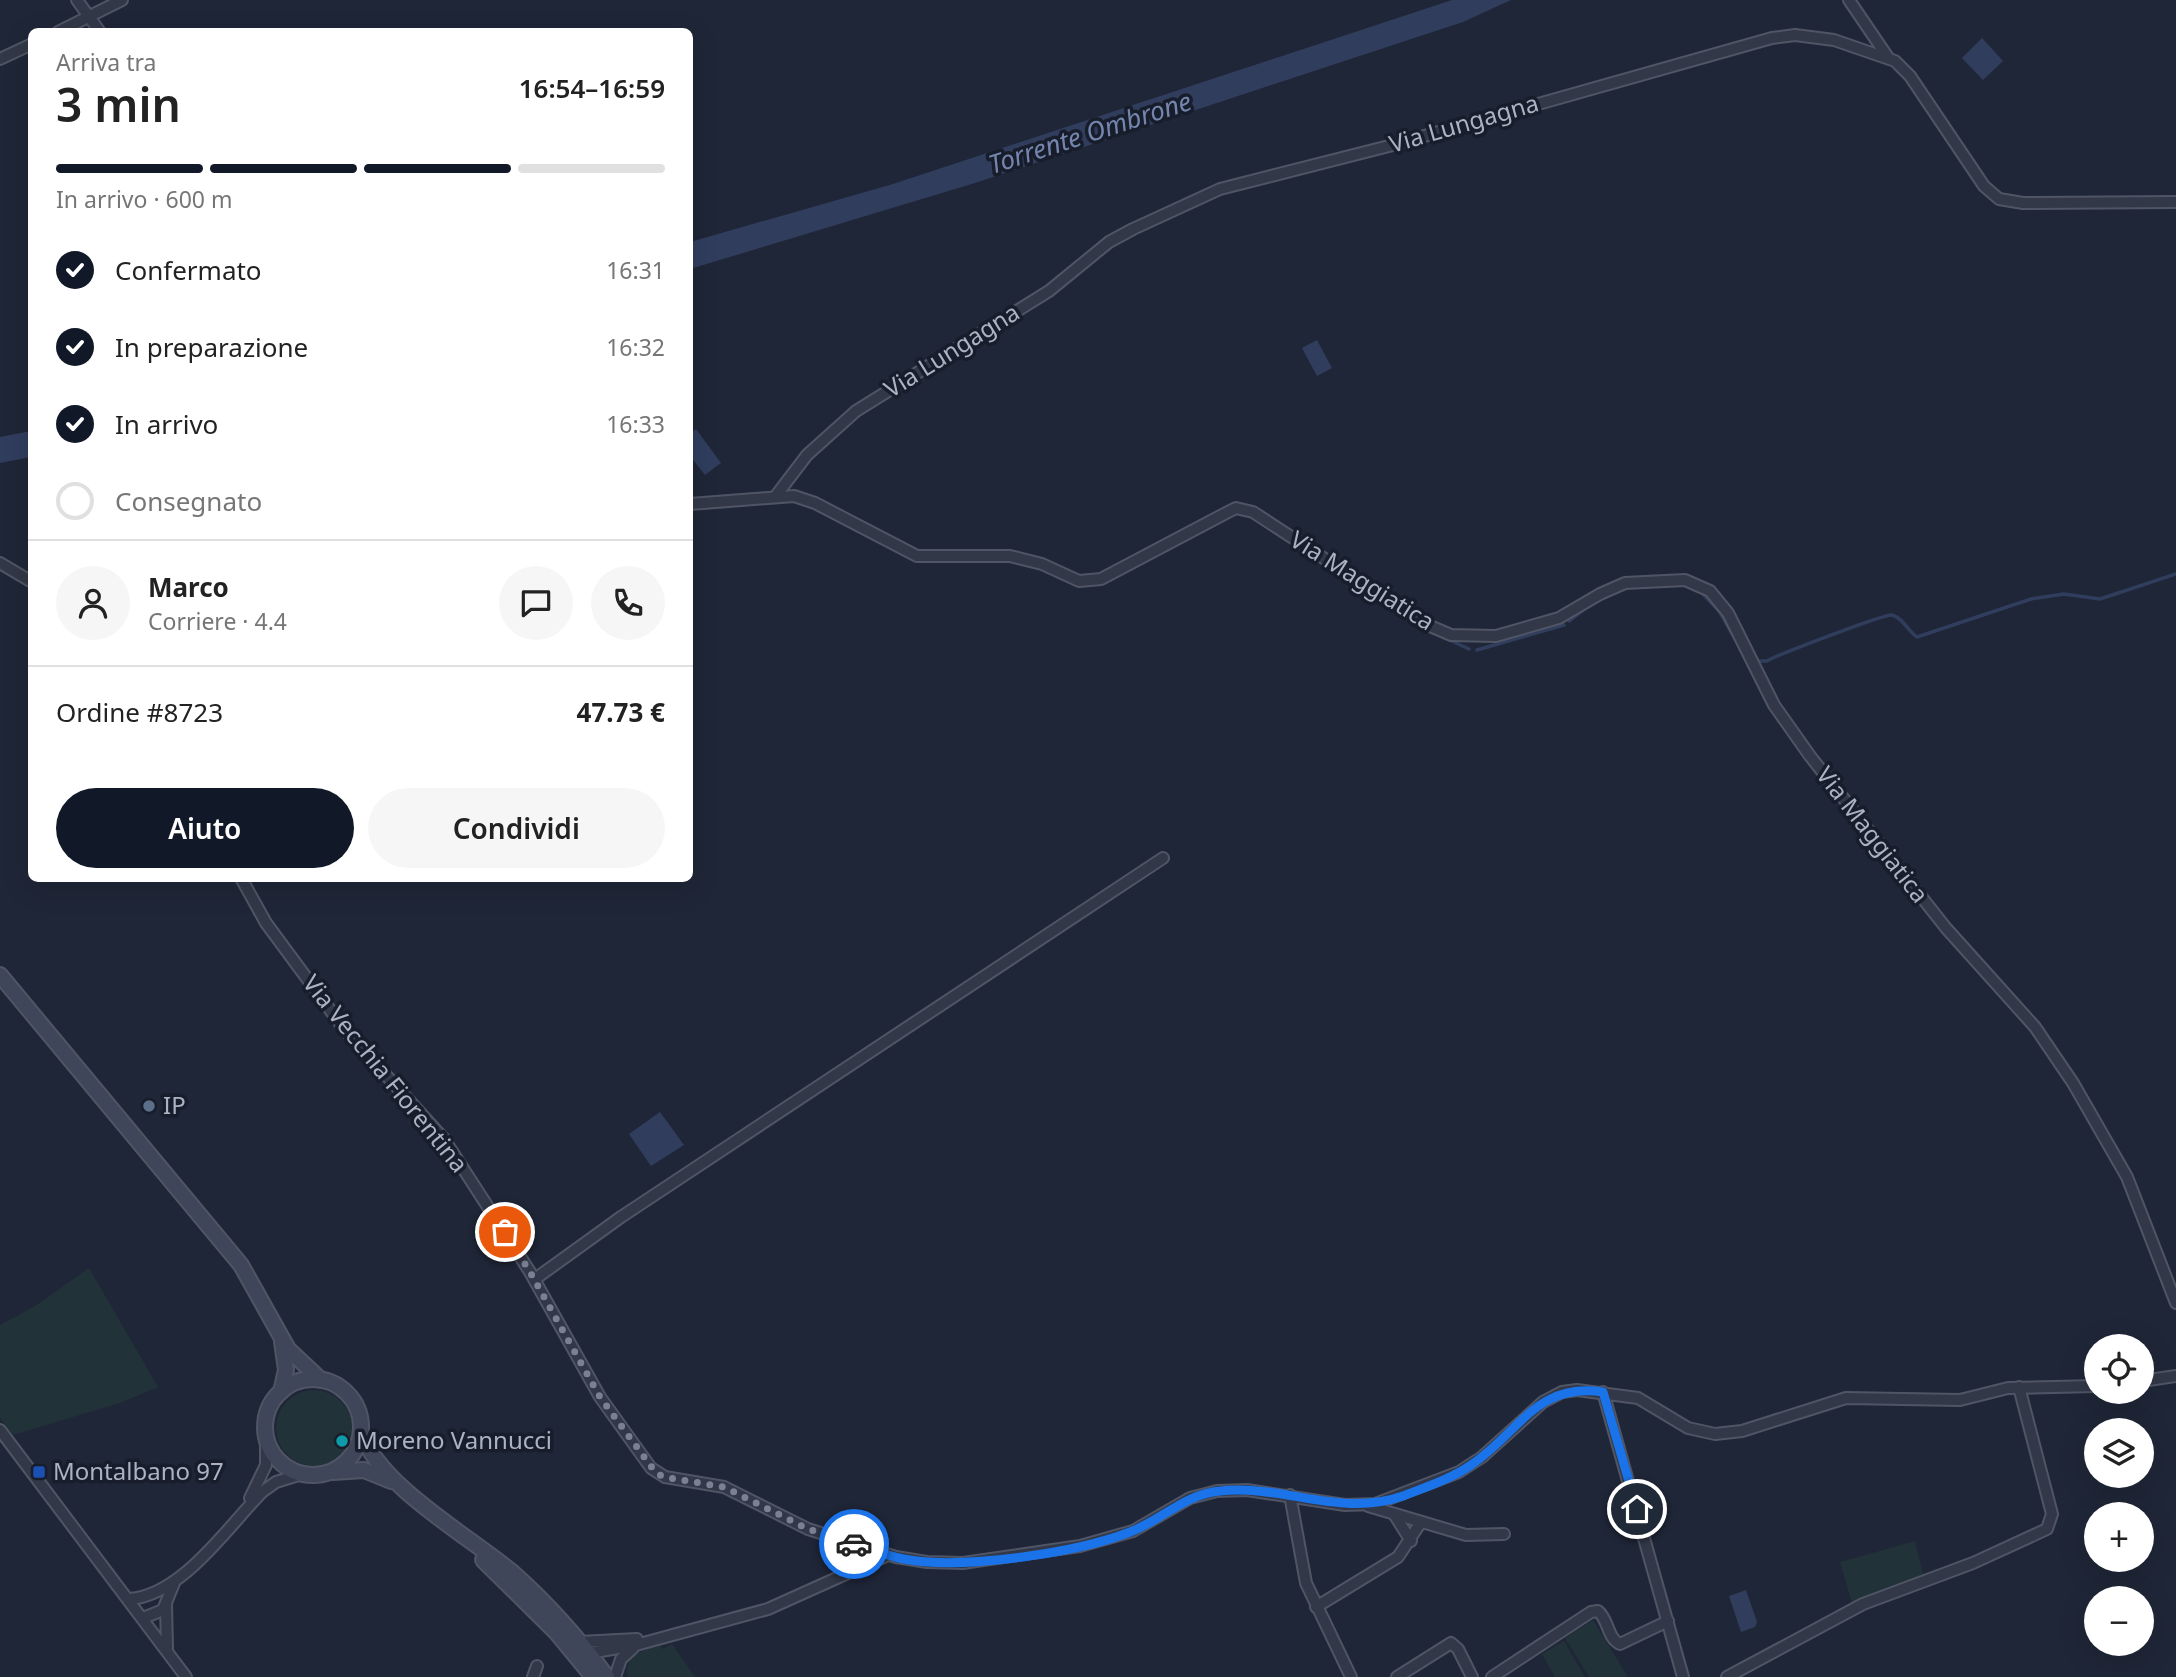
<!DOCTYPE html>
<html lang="it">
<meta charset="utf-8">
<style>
:root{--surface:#fff;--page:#f6f6f6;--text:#222;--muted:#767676;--line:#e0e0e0;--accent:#111827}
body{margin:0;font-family:"Noto Sans",sans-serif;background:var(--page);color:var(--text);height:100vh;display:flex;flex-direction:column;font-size:26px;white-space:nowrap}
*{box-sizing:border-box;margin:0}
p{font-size:23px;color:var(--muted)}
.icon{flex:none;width:38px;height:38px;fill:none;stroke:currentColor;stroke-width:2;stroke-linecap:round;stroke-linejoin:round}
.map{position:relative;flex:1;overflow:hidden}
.side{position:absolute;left:28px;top:28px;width:665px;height:854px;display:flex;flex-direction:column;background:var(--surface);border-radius:10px;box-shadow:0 7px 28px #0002}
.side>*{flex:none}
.fabs{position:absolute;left:2084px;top:1334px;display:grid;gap:14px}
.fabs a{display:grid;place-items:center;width:70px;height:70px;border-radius:50%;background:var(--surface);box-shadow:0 7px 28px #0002;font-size:35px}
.pin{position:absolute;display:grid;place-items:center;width:60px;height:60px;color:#fff;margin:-30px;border:4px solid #fff;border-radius:50%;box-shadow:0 2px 7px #0007}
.courier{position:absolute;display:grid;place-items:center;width:70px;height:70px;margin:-35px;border:5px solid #1a73e8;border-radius:50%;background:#fff;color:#222;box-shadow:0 2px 9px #0007}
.summary em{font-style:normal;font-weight:600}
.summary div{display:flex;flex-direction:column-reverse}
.summary{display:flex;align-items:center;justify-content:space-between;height:119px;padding:0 28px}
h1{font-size:46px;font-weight:600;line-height:52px}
.bar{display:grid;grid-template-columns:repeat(4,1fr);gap:10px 7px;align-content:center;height:84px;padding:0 28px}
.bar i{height:9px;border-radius:5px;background:var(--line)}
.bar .selected{background:var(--accent)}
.bar p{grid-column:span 4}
.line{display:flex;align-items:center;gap:18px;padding:0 28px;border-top:2px solid var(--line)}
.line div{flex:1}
.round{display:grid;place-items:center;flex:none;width:74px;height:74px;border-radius:37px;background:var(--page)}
ol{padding:0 28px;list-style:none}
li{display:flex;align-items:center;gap:21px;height:77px}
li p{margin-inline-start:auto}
li .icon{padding:7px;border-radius:50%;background:var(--accent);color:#fff;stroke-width:4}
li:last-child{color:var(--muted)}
li i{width:38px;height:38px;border:4px solid var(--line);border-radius:50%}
.action{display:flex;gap:14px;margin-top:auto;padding:14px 28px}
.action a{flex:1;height:80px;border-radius:42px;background:var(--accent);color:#fff;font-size:28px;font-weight:600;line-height:80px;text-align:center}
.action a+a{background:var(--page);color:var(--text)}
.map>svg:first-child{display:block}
.green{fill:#213238}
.water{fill:#303d5d}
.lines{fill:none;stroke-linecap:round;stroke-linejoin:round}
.stream{stroke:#303d5d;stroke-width:3.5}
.minor-casing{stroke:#505565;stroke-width:14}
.secondary-casing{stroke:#505565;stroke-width:18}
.minor{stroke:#323847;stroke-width:10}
.secondary{stroke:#40465a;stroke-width:14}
.done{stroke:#7b8193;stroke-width:7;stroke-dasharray:0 12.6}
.route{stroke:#1a73e8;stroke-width:9}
.service-dot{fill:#5c6f8a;stroke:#181d2b;stroke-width:2.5}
.culture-dot{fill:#0f9aa8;stroke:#181d2b;stroke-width:2.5}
.transit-dot{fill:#1a4fb4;stroke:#181d2b;stroke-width:2.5}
.labels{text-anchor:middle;stroke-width:7;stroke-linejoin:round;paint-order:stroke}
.street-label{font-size:24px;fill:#acb2c4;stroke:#181d2b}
.poi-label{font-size:24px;fill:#acb2c4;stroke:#181d2b;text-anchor:start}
.water-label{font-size:26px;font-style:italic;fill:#7485ae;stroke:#181d2b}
</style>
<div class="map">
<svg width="2176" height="1677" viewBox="0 0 2176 1677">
<rect width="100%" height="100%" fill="#1f2637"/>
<g class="green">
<polygon points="89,1268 158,1387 120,1403 13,1435 0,1418 0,1325 35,1306"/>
<circle cx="314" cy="1428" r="38"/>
<polygon points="1915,1541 1924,1578 1852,1603 1840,1562"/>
<polygon points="1593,1620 1628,1677 1589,1677 1565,1638"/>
<polygon points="1564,1641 1585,1677 1555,1677 1542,1654"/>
<path d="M672,1644L695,1677H628C623,1656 643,1650 660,1645L663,1649Z"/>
</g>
<g class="water">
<polygon points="1452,0 1511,0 1463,22 1235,97 975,183 690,269 690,242 893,184"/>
<polygon points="1982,38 2003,61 1983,80 1962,58"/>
<polygon points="1317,340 1332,368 1317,376 1302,348"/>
<polygon points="696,429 721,463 705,475 690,456 690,434"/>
<polygon points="31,431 31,457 0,463 0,437"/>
<polygon points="660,1112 684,1145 651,1166 629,1134"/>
<polygon points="1746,1590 1757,1622 1755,1627 1741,1632 1729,1596"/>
</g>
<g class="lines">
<g class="stream">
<polyline points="1701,592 1719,611 1735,639"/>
<polyline points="1569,621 1587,607"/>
<polyline points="1437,634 1469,649"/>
<polyline points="1477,650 1564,625"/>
<path d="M1759,661H1767C1777,655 1884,614 1892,615C1903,618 1908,631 1917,637L2031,599L2064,594L2100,599L2176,574"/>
</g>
<g class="minor-casing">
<g id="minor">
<polyline points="77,0 100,32"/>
<polyline points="1849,0 1887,56"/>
<polyline points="58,32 122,0"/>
<polyline points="0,59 32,44"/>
<polyline points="775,497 807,455 856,411 1049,291 1109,242 1133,229 1220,189 1389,146 1772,38 1795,35 1834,40 1895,61 1910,76 1984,186 1999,199 2023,203 2176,202"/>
<polyline points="690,504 794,496 815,503 917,556 1010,556 1042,564 1079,581 1101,579 1226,513 1236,508 1253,512 1423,623 1451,635 1496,636 1559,618 1600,594 1625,583 1685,580 1710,591 1728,613 1774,705 1810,756 1946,928 2035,1027 2073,1083 2127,1177 2176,1303"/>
<polyline points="0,563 32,582"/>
<polyline points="241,878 266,923 345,1030 444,1139 530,1272 600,1397 651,1468 665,1477 724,1487 808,1529 896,1557 927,1562 963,1563 1080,1546 1133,1531 1190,1498 1217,1491 1247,1490 1345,1505 1375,1504 1459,1472 1482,1457 1543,1402 1562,1392 1577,1390 1638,1398 1688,1428 1715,1434 1742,1431 1846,1398 1960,1400 2008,1388 2096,1386"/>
<polyline points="535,1279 621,1217 1163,858"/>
<polyline points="2142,1381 2176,1376"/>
<polyline points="1603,1392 1683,1677"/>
<polyline points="0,1430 186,1677"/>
<polyline points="1290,1495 1306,1583 1351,1677"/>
<polyline points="250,1498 266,1465 266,1434"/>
<polyline points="1368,1506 1466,1535 1504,1534"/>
<polyline points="1394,1514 1411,1541"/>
<path d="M129,1599C181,1596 227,1528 262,1492L276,1482L302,1474"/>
<polyline points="166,1605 167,1648"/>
<polyline points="1316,1607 1398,1557 1421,1522"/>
<polyline points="143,1618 163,1610 174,1583"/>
<polyline points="580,1642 637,1639"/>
<polyline points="583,1654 636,1645 768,1609 888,1555"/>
<polyline points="533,1677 537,1666"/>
<polyline points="615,1677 621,1659 633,1648"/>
<polyline points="1397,1677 1451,1643 1458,1649 1472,1677"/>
<path d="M1492,1677L1591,1612L1598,1611C1609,1620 1607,1638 1620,1644L1668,1621"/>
<polyline points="1727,1677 1863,1604 1973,1563 2047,1529 2052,1514 2019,1387"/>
</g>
</g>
<g class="secondary-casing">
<g id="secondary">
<polyline points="0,975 241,1265 288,1349 321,1380"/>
<circle cx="313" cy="1427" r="48"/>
<polyline points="281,1392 286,1370 282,1342"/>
<path d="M361,1432C379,1486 469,1536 513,1573C548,1604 579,1639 607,1677"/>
<polyline points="333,1472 364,1470 391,1481"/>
<polyline points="483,1560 556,1632 593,1677"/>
</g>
</g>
<use href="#minor" class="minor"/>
<use href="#secondary" class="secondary"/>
</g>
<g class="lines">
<polyline class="done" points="505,1232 530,1272 600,1397 656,1473 664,1477 724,1487 808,1529 854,1544"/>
<path class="route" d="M854,1544C873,1549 891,1558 910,1560C966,1569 1076,1553 1130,1532C1162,1520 1185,1494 1220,1491C1284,1484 1340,1518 1403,1496C1426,1487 1451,1479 1471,1465C1519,1433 1536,1382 1603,1392L1637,1509"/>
</g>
<circle class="service-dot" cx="149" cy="1106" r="7"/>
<circle class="culture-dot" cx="342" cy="1441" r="7"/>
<rect class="transit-dot" x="32" y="1465" width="14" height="14" rx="3.5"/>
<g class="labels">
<g class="street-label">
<text transform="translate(1464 124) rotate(-16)" y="8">Via Lungagna</text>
<text transform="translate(952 351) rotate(-32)" y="8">Via Lungagna</text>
<text transform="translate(1362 581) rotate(32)" y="8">Via Maggiatica</text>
<text transform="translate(1872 835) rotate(52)" y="8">Via Maggiatica</text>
<text transform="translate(385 1074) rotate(51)" y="8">Via Vecchia Fiorentina</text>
</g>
<g class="poi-label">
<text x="163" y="1114">IP</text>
<text x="356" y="1449">Moreno Vannucci</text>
<text x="53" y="1480">Montalbano 97</text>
</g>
<g class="water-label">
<text transform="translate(1090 133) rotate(-18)" y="9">Torrente Ombrone</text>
</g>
</g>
</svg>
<div class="fabs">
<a><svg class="icon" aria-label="locate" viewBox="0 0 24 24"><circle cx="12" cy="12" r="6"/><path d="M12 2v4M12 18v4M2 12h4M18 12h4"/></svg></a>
<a><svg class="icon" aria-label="layers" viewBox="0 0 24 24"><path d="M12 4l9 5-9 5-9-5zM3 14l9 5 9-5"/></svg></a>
<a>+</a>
<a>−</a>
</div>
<div class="pin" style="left:505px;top:1232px;background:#ea580c"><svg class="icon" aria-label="bag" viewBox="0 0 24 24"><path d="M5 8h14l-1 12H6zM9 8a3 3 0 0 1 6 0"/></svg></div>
<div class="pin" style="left:1637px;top:1509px;background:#1f2937"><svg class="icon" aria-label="home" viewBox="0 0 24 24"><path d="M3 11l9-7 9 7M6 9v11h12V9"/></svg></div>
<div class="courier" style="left:854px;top:1544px"><svg class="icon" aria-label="car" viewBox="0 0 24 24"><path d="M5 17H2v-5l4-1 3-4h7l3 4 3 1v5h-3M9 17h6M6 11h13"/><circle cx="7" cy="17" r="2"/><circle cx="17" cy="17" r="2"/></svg></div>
<section class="side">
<div class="summary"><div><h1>3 min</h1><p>Arriva tra</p></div><em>16:54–16:59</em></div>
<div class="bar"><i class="selected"></i><i class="selected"></i><i class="selected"></i><i></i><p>In arrivo · 600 m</p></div>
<ol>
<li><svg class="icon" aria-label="check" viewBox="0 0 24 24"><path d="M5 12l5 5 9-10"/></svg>Confermato<p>16:31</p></li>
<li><svg class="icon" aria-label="check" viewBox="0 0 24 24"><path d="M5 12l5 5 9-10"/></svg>In preparazione<p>16:32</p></li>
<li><svg class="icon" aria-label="check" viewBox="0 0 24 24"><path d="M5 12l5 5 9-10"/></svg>In arrivo<p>16:33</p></li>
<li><i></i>Consegnato</li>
</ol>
<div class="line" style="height:126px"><a class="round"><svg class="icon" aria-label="person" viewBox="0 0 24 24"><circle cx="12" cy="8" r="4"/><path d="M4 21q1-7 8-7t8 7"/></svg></a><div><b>Marco</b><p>Corriere · 4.4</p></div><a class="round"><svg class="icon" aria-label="chat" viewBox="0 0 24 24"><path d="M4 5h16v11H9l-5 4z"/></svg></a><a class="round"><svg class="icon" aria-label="phone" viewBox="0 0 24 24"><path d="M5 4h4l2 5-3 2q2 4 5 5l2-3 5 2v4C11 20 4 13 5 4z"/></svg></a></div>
<div class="line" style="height:91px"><div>Ordine #8723</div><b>47.73 €</b></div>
<div class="action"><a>Aiuto</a><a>Condividi</a></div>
</section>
</div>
